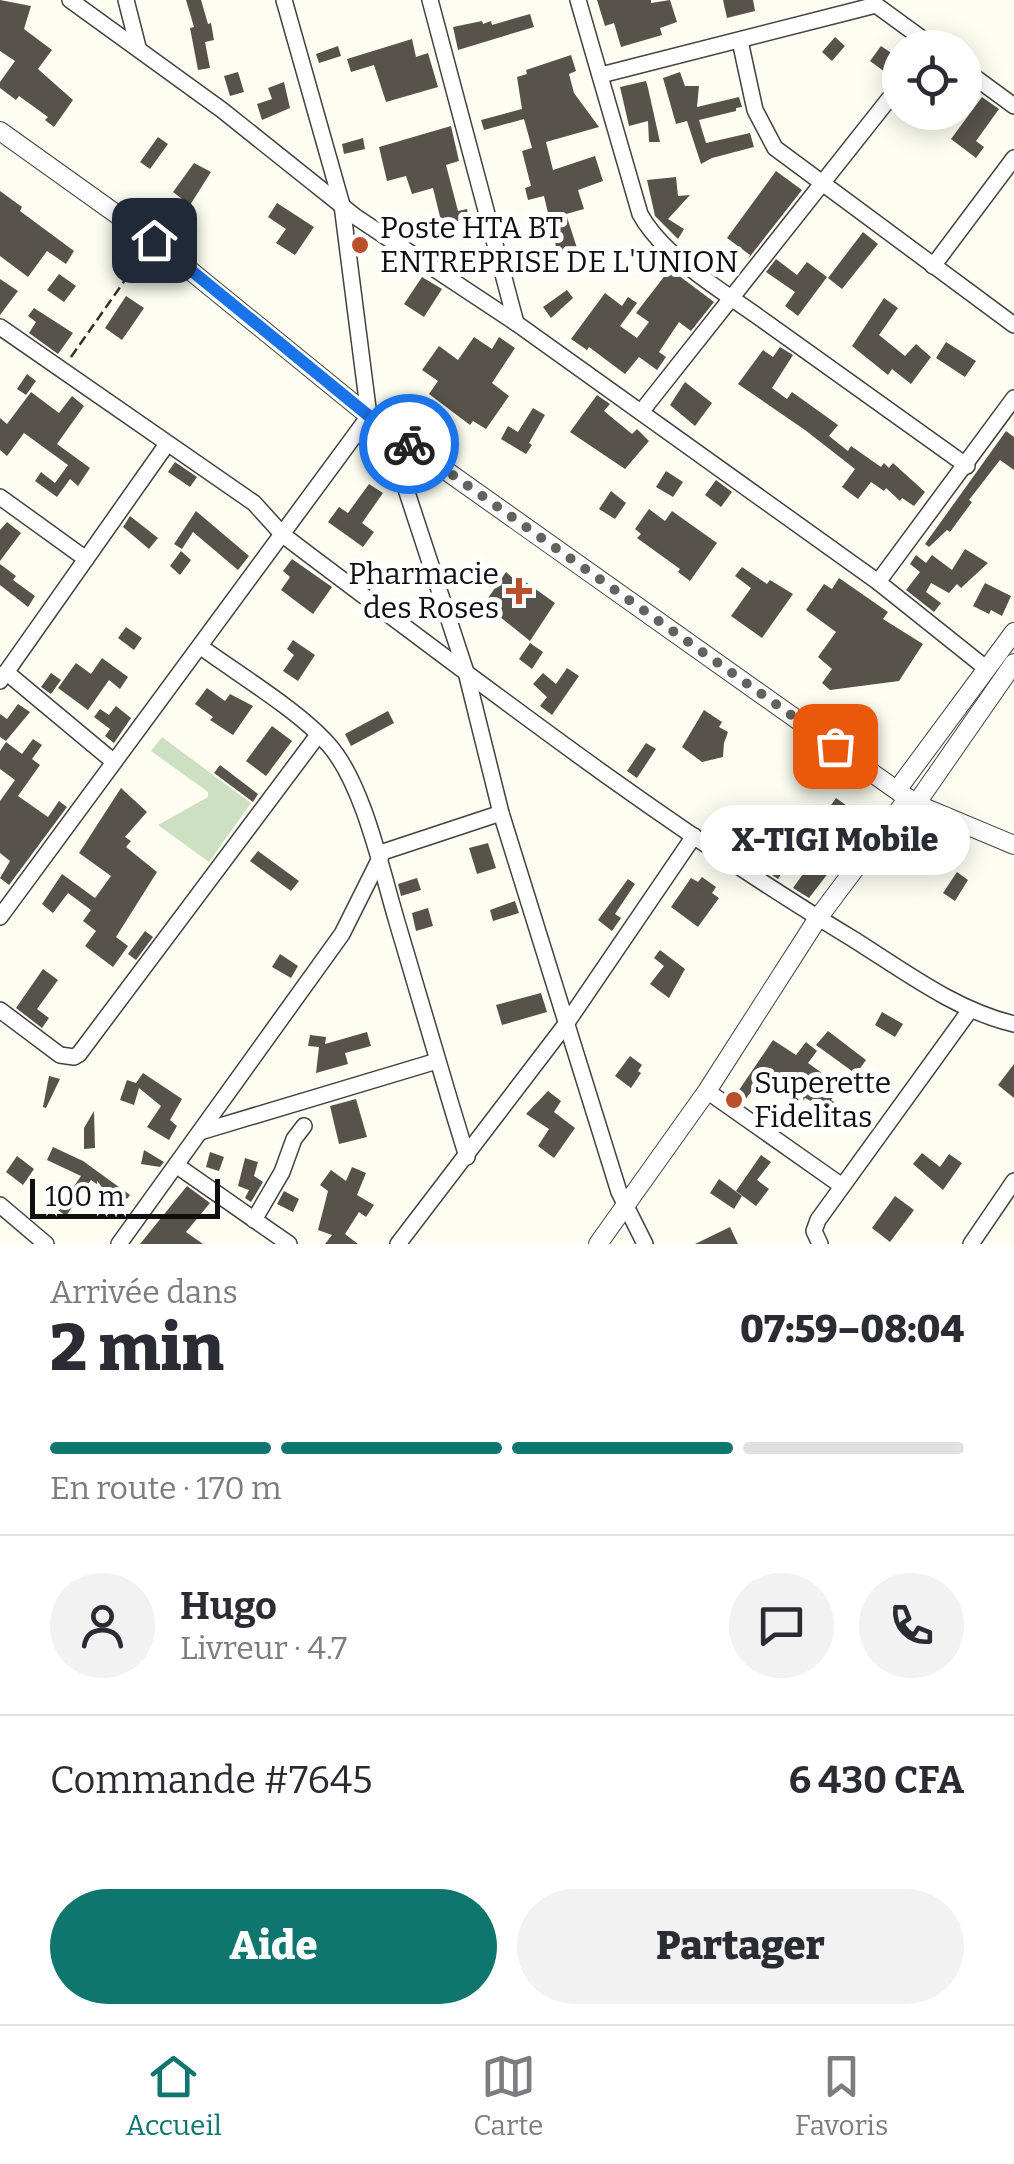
<!DOCTYPE html>
<html lang="fr">
<meta charset="utf-8">
<style>
:root{--surface:#fff;--page:#f2f2f3;--text:#2b2b33;--muted:#7c7c81;--line:#e1e1e2;--accent:#0f766e}
body{margin:0;font-family:Bitter,serif;background:var(--page);color:var(--text);height:100vh;display:flex;flex-direction:column;font-size:38px;white-space:nowrap}
*{box-sizing:border-box;margin:0}
p{font-size:32px;color:var(--muted)}
.icon{flex:none;width:55px;height:55px;fill:none;stroke:currentColor;stroke-width:2;stroke-linecap:round;stroke-linejoin:round}
.map{position:relative;height:1244px;overflow:hidden}
.panel{display:flex;flex-direction:column;background:var(--surface);flex:1}
.panel>*{flex:none}
.controls{position:absolute;left:882px;top:30px;display:grid;gap:20px}
.controls a{display:grid;place-items:center;width:100px;height:100px;border-radius:50%;background:var(--surface);box-shadow:0 5px 25px #0003;font-size:50px}
.scale{position:absolute;left:30px;bottom:25px;width:190px;box-sizing:border-box;padding-left:10px;border:5px solid #0f0f0f;border-top:0;font-size:28px;line-height:35px;white-space:nowrap;color:#0f0f0f;-webkit-text-stroke:8px #fff;paint-order:stroke}
.pin{position:absolute;display:grid;place-items:center;width:85px;height:85px;color:#fff;margin:-42px;border-radius:20px;box-shadow:0 5px 15px #0006}
.courier{position:absolute;display:grid;place-items:center;width:100px;height:100px;margin:-50px;border:8px solid #1a73e8;border-radius:50%;background:#fff;color:#222;box-shadow:0 2px 12px #0007}
.bubble{position:absolute;height:70px;border-radius:35px;background:var(--surface);box-shadow:0 5px 25px #0003;font-size:32px;font-weight:800;line-height:70px;text-align:center}
.overview em{font-style:normal;font-weight:800}
.overview div{display:flex;flex-direction:column-reverse}
.overview{display:flex;align-items:center;justify-content:space-between;height:170px;padding:0 50px}
h1{font-size:65px;font-weight:800;line-height:75px}
.bar{display:grid;grid-template-columns:repeat(4,1fr);gap:15px 10px;align-content:center;height:120px;padding:0 50px}
.bar i{height:12px;border-radius:8px;background:var(--line)}
.bar .active{background:var(--accent)}
.bar p{grid-column:span 4}
.line{display:flex;align-items:center;gap:25px;padding:0 50px;border-top:2px solid var(--line)}
.line div{flex:1}
.round{display:grid;place-items:center;flex:none;width:105px;height:105px;border-radius:52px;background:var(--page)}
.cta{display:flex;gap:20px;margin-top:auto;padding:20px 50px}
.cta a{flex:1;height:115px;border-radius:60px;background:var(--accent);color:#fff;font-size:40px;font-weight:800;line-height:115px;text-align:center}
.cta a+a{background:var(--page);color:var(--text)}
.tab-bar{display:flex;justify-content:space-around;align-items:center;height:140px;border-top:2px solid var(--line);background:var(--surface);font-size:28px;color:var(--muted)}
.tab-bar a{display:grid;justify-items:center;gap:5px}
.tab-bar .active{color:var(--accent)}
.map>svg:first-child{display:block}
.cemetery{fill:#cee0c2}
.building{fill:#57534b}
.lines{fill:none;stroke-linecap:round;stroke-linejoin:round}
.minor-casing{stroke:#424242;stroke-width:18}
.tertiary-casing{stroke:#424242;stroke-width:20}
.path{stroke:#313131;stroke-width:2.5;stroke-dasharray:10 5;stroke-linecap:butt}
.minor{stroke:#fff;stroke-width:15}
.tertiary{stroke:#fff;stroke-width:18}
.done{stroke:#62635e;stroke-width:10;stroke-dasharray:0 18}
.route{stroke:#1a73e8;stroke-width:12}
.poi-dot{fill:#ba4f2b;stroke:#fff;stroke-width:4}
.labels{text-anchor:middle;stroke-width:10;stroke-linejoin:round;paint-order:stroke}
.poi-label{font-size:30px;fill:#0f0f0f;stroke:#fff;text-anchor:start}
</style>
<div class="map">
<svg width="1014" height="1244" viewBox="0 0 1014 1244">
<rect width="100%" height="100%" fill="#fdfef1"/>
<polygon class="cemetery" points="162,737 251,803 209,862 158,825 208,797 208,792 151,751"/>
<g class="building">
<polygon points="0,0 31,6 24,29 52,50 38,69 73,100 54,127 45,120 48,117 19,96 16,100 0,88 0,82 15,61 0,51"/>
<polygon points="186,0 201,0 208,24 211,23 214,40 205,42 210,68 198,70 190,28 194,27"/>
<polygon points="597,0 651,0 651,3 670,0 677,22 660,28 662,35 621,47 614,23 605,26"/>
<polygon points="723,0 753,0 755,11 727,18"/>
<polygon points="530,14 534,27 458,50 453,27 482,21 483,24 491,21 492,25"/>
<polygon points="835,37 845,46 832,61 822,52"/>
<polygon points="412,39 416,57 428,53 438,87 386,102 374,65 351,72 347,59"/>
<polygon points="338,46 341,56 319,63 316,54"/>
<polygon points="881,46 900,59 889,75 870,61"/>
<polygon points="571,55 576,71 569,74 574,93 599,127 546,142 553,170 595,156 603,181 578,190 584,209 566,214 577,248 558,255 544,196 528,200 525,188 531,186 522,151 532,148 524,119 484,130 481,120 522,109 517,77 527,74 526,70"/>
<polygon points="238,72 244,92 230,96 224,76"/>
<polygon points="680,72 685,86 699,86 697,107 739,97 742,107 736,108 736,111 699,120 706,143 750,133 754,147 712,158 701,164 687,121 676,124 663,78"/>
<polygon points="646,81 648,88 660,142 649,142 648,121 629,126 620,87"/>
<polygon points="284,82 290,108 262,120 257,104 272,99 268,88"/>
<polygon points="982,97 999,109 976,141 984,147 976,158 951,139"/>
<polygon points="451,126 459,161 446,165 458,211 467,209 469,218 442,225 433,188 412,194 406,176 387,181 379,147"/>
<polygon points="158,137 168,144 150,169 140,162"/>
<polygon points="363,138 365,149 344,154 342,144"/>
<polygon points="194,163 211,172 190,205 173,192"/>
<polygon points="776,171 802,190 748,259 750,255 727,238"/>
<polygon points="676,177 678,196 690,195 668,219 684,229 678,239 655,216 647,180"/>
<polygon points="0,191 22,207 20,211 74,251 66,264 47,251 28,277 0,256"/>
<polygon points="277,203 314,227 295,255 276,243 286,229 268,217"/>
<polygon points="863,232 878,244 842,289 828,278"/>
<polygon points="776,259 797,275 807,262 827,277 798,316 785,306 795,292 766,272"/>
<polygon points="670,269 714,302 691,331 679,322 659,352 666,357 657,370 639,357 625,374 589,347 587,350 571,339 605,293 622,306 628,297 637,303 620,326 637,338 649,322 636,313"/>
<polygon points="59,274 76,286 64,302 47,290"/>
<polygon points="422,277 442,289 424,317 404,304"/>
<polygon points="0,279 18,291 0,315"/>
<polygon points="567,290 573,298 551,318 543,307"/>
<polygon points="126,296 144,308 122,340 105,328"/>
<polygon points="884,298 898,308 879,335 905,356 916,344 931,357 911,384 892,369 888,375 852,346"/>
<polygon points="34,308 73,333 58,354 29,333 36,322 28,316"/>
<polygon points="474,337 492,349 499,337 515,348 492,383 509,396 486,429 473,421 470,425 429,394 438,381 422,370 439,346 458,360"/>
<polygon points="946,342 976,361 965,377 936,358"/>
<polygon points="780,347 793,355 772,388 787,399 792,392 838,425 829,436 848,451 851,446 881,467 884,463 889,468 893,463 925,492 914,506 902,498 900,501 886,488 884,491 871,482 858,499 842,487 855,469 805,430 738,384 763,350 773,357"/>
<polygon points="27,374 36,381 26,395 17,389"/>
<polygon points="685,382 712,403 695,426 670,405"/>
<polygon points="31,392 59,413 72,396 84,406 57,444 90,468 78,486 70,479 57,497 35,481 41,472 55,483 68,465 24,433 7,456 0,450 0,418 7,424"/>
<polygon points="597,395 610,404 604,411 632,434 637,429 649,441 625,469 570,432"/>
<polygon points="533,408 545,415 529,443 532,445 526,454 501,439 508,426 518,432"/>
<polygon points="1006,431 1014,437 1014,470 1000,460 969,500 972,502 950,532 947,530 929,547 925,544"/>
<polygon points="175,462 197,477 190,487 168,472"/>
<polygon points="666,471 683,482 673,497 656,487"/>
<polygon points="716,480 732,492 721,507 705,495"/>
<polygon points="369,484 383,493 362,523 374,532 363,547 328,522 339,507 348,513"/>
<polygon points="611,491 626,503 615,519 599,509"/>
<polygon points="649,509 665,521 672,511 717,543 690,581 678,572 680,569 637,538 641,534 635,529"/>
<polygon points="196,511 249,556 238,570 193,532 182,549 174,544"/>
<polygon points="130,516 158,538 149,549 123,527"/>
<polygon points="7,522 21,533 0,561 0,530"/>
<polygon points="965,549 988,563 961,588 957,584 949,593 931,583 926,592 941,603 934,612 906,590 920,572 910,564 916,555 926,563 932,555 952,570"/>
<polygon points="181,551 191,560 180,575 170,566"/>
<polygon points="292,559 332,587 313,614 281,590 290,577 283,571"/>
<polygon points="0,564 16,576 13,580 35,596 28,607 0,585"/>
<polygon points="742,567 767,584 770,580 793,594 762,638 731,616 751,588 735,576"/>
<polygon points="506,572 517,582 520,578 555,603 530,641 484,604"/>
<polygon points="839,578 888,612 883,619 923,644 899,681 830,690 822,683 832,669 818,657 836,632 806,610 824,584 832,589"/>
<polygon points="985,583 1011,596 1002,616 991,610 989,614 973,606"/>
<polygon points="126,627 142,638 134,650 118,638"/>
<polygon points="293,640 315,655 298,681 283,671 294,655 287,649"/>
<polygon points="530,643 543,652 532,669 519,659"/>
<polygon points="102,658 128,677 120,689 109,680 88,710 58,688 76,663 91,674"/>
<polygon points="567,668 579,676 552,715 540,706 547,697 533,684 543,673 556,684"/>
<polygon points="51,673 61,680 51,694 41,687"/>
<polygon points="207,688 225,701 230,694 253,706 233,735 210,720 213,717 195,704"/>
<polygon points="18,704 30,712 6,741 0,737 0,714 7,719"/>
<polygon points="116,706 131,718 114,743 105,736 110,729 94,717 100,709 109,715"/>
<polygon points="704,710 722,722 719,727 728,732 724,743 723,757 702,762 682,747"/>
<polygon points="388,711 394,723 351,746 345,734"/>
<polygon points="272,726 292,741 266,776 246,761"/>
<polygon points="33,739 42,745 32,759 40,765 18,796 48,817 59,801 67,807 9,885 0,878 10,861 0,853 0,801 15,780 0,769 0,751 6,742 22,754"/>
<polygon points="646,743 656,749 637,778 627,771"/>
<polygon points="220,765 258,794 253,802 214,773"/>
<polygon points="121,788 147,812 125,837 131,841 126,847 157,872 116,937 128,946 113,967 85,946 96,931 83,921 91,910 68,893 53,913 42,904 62,874 95,898 111,876 79,853"/>
<polygon points="836,798 871,823 843,862 836,863 809,898 793,888 825,843 811,834"/>
<polygon points="758,808 772,817 763,829 796,851 778,879 744,856 751,846 738,837"/>
<polygon points="488,843 496,868 477,874 469,848"/>
<polygon points="258,851 299,881 291,891 250,861"/>
<polygon points="957,872 968,880 955,901 943,893"/>
<polygon points="702,877 716,887 712,893 719,898 698,927 671,907 691,878 698,882"/>
<polygon points="417,878 421,890 401,896 398,884"/>
<polygon points="628,879 635,884 615,914 621,918 612,931 598,920"/>
<polygon points="515,901 519,913 493,921 490,910"/>
<polygon points="428,908 433,926 416,931 412,913"/>
<polygon points="145,931 153,937 136,960 128,954"/>
<polygon points="660,950 685,969 669,998 650,984 664,966 654,958"/>
<polygon points="280,954 298,966 291,978 272,967"/>
<polygon points="43,969 58,980 37,1009 49,1018 42,1028 16,1008"/>
<polygon points="541,993 547,1012 502,1025 496,1005"/>
<polygon points="882,1012 903,1024 895,1037 875,1025"/>
<polygon points="828,1031 866,1060 856,1074 816,1045"/>
<polygon points="367,1032 371,1046 345,1053 348,1064 316,1073 319,1047 308,1046 310,1035 326,1037 325,1044"/>
<polygon points="773,1040 796,1055 806,1042 817,1051 808,1063 840,1086 831,1100 864,1120 860,1127 805,1098 801,1104 770,1080 760,1094 753,1089 743,1103 730,1094 733,1090 737,1093"/>
<polygon points="630,1056 642,1065 638,1071 641,1073 631,1088 615,1076"/>
<polygon points="1014,1064 1014,1098 998,1085"/>
<polygon points="143,1073 182,1099 170,1120 177,1126 169,1140 147,1127 161,1106 139,1088 134,1105 120,1100 127,1080 136,1083"/>
<polygon points="49,1076 60,1079 46,1108 43,1107"/>
<polygon points="548,1091 561,1101 554,1112 575,1128 554,1158 538,1146 549,1129 526,1114"/>
<polygon points="356,1099 367,1137 339,1144 330,1106"/>
<polygon points="94,1111 95,1148 84,1149 84,1128"/>
<polygon points="53,1147 83,1161 130,1195 124,1203 91,1180 66,1216 58,1210 81,1176 47,1160"/>
<polygon points="144,1150 164,1162 160,1167 141,1164"/>
<polygon points="210,1152 224,1157 219,1171 206,1167"/>
<polygon points="922,1153 940,1167 949,1154 962,1163 943,1190 913,1164"/>
<polygon points="761,1155 771,1162 757,1180 769,1189 756,1206 736,1191"/>
<polygon points="17,1156 34,1169 23,1185 6,1172"/>
<polygon points="245,1158 258,1162 254,1176 263,1182 251,1202 245,1198 249,1190 238,1186"/>
<polygon points="352,1167 366,1173 357,1195 374,1205 366,1217 359,1212 345,1234 358,1244 325,1244 332,1235 318,1230 328,1191 320,1185 331,1170 346,1181"/>
<polygon points="719,1179 742,1196 734,1209 710,1193"/>
<polygon points="187,1186 210,1203 186,1232 203,1244 140,1244"/>
<polygon points="284,1191 299,1199 293,1212 277,1204"/>
<polygon points="895,1196 914,1210 890,1242 872,1228"/>
<polygon points="730,1227 738,1244 695,1244"/>
</g>
<g class="lines">
<g class="minor-casing">
<g id="minor">
<polyline points="70,0 222,110 356,217 516,323 878,582 987,669"/>
<polyline points="126,0 138,47"/>
<polyline points="284,0 342,205 369,416 400,471 466,672 501,813 619,1192 645,1244"/>
<polyline points="430,0 516,323"/>
<path d="M578,0L640,214C664,258 726,293 767,323C833,370 900,418 967,466"/>
<polyline points="740,41 755,110 775,148 1014,325"/>
<polyline points="965,70 1014,106"/>
<polyline points="601,75 876,5 935,48"/>
<polyline points="933,266 1014,158"/>
<path d="M0,327L254,503L283,535L312,557C488,689 664,825 853,939C904,971 955,1010 1014,1024"/>
<polyline points="641,412 900,85"/>
<polyline points="0,497 86,559"/>
<polyline points="878,582 1014,398"/>
<path d="M201,647C238,674 299,711 328,744C363,782 382,872 397,922C420,1001 443,1079 467,1157"/>
<polyline points="6,672 114,762"/>
<polyline points="0,681 167,444"/>
<polyline points="0,917 369,416"/>
<polyline points="0,1010 60,1055 74,1057 79,1054 318,735"/>
<polyline points="707,1091 842,1186"/>
<polyline points="200,1132 437,1061"/>
<polyline points="176,1165 289,1244"/>
<polyline points="0,1205 46,1244"/>
<polyline points="254,1220 282,1172 294,1139 304,1126"/>
<polyline points="119,1244 342,934 383,852 501,813"/>
<polyline points="398,1244 566,1024 694,836"/>
<polyline points="820,1244 814,1231 818,1220 970,1010"/>
<polyline points="971,1244 1014,1181"/>
</g>
</g>
<g class="tertiary-casing">
<g id="tertiary">
<polyline points="0,131 154,241 369,416 916,804 1014,845"/>
<polyline points="897,790 1014,632"/>
<polyline points="916,804 1014,663"/>
<polyline points="598,1244 707,1091 818,918 908,798"/>
</g>
</g>
<polyline class="path" points="71,357 144,253"/>
<use href="#minor" class="minor"/>
<use href="#tertiary" class="tertiary"/>
</g>
<g class="lines">
<polyline class="done" points="409,444 835,746"/>
<polyline class="route" points="154,240 369,416 409,444"/>
</g>
<g class="poi-dot">
<circle cx="360" cy="245" r="10"/>
<path d="M514 576h10v10h10v10h-10v10h-10v-10h-10v-10h10z"/>
<circle cx="734" cy="1100" r="10"/>
</g>
<g class="labels">
<g class="poi-label">
<text x="380" y="238">Poste HTA BT<tspan x="380" dy="34">ENTREPRISE DE L'UNION</tspan></text>
<text x="499" y="584" text-anchor="end">Pharmacie<tspan x="499" dy="34">des Roses</tspan></text>
<text x="754" y="1093">Superette<tspan x="754" dy="34">Fidelitas</tspan></text>
</g>
</g>
</svg>
<div class="controls">
<a><svg class="icon" aria-label="locate" viewBox="0 0 24 24"><circle cx="12" cy="12" r="6"/><path d="M12 2v4M12 18v4M2 12h4M18 12h4"/></svg></a>
</div>
<div class="scale">100 m</div>
<div class="pin" style="left:835px;top:746px;background:#ea580c"><svg class="icon" aria-label="bag" viewBox="0 0 24 24"><path d="M5 8h14l-1 12H6zM9 8a3 3 0 0 1 6 0"/></svg></div>
<div class="pin" style="left:154px;top:240px;background:#1f2937"><svg class="icon" aria-label="home" viewBox="0 0 24 24"><path d="M3 11l9-7 9 7M6 9v11h12V9"/></svg></div>
<div class="courier" style="left:409px;top:444px"><svg class="icon" aria-label="bike" viewBox="0 0 24 24"><circle cx="6" cy="16" r="4"/><circle cx="18" cy="16" r="4"/><path d="M6 16l4-8h5l3 8M10 8l3 8H6M13 5h3"/></svg></div>
<div class="bubble" style="left:700px;top:805px;width:270px">X-TIGI Mobile</div>
</div>
<section class="panel">
<div class="overview"><div><h1>2 min</h1><p>Arrivée dans</p></div><em>07:59–08:04</em></div>
<div class="bar"><i class="active"></i><i class="active"></i><i class="active"></i><i></i><p>En route · 170 m</p></div>
<div class="line" style="height:180px"><a class="round"><svg class="icon" aria-label="person" viewBox="0 0 24 24"><circle cx="12" cy="8" r="4"/><path d="M4 21q1-7 8-7t8 7"/></svg></a><div><b>Hugo</b><p>Livreur · 4.7</p></div><a class="round"><svg class="icon" aria-label="chat" viewBox="0 0 24 24"><path d="M4 5h16v11H9l-5 4z"/></svg></a><a class="round"><svg class="icon" aria-label="phone" viewBox="0 0 24 24"><path d="M5 4h4l2 5-3 2q2 4 5 5l2-3 5 2v4C11 20 4 13 5 4z"/></svg></a></div>
<div class="line" style="height:130px"><div>Commande #7645</div><b>6 430 CFA</b></div>
<div class="cta"><a>Aide</a><a>Partager</a></div>
</section>
<nav class="tab-bar">
<a class="active"><svg class="icon" aria-label="home" viewBox="0 0 24 24"><path d="M3 11l9-7 9 7M6 9v11h12V9"/></svg>Accueil</a>
<a><svg class="icon" aria-label="map" viewBox="0 0 24 24"><path d="M3 6l6-2 6 2 6-2v14l-6 2-6-2-6 2zM9 4v14M15 6v14"/></svg>Carte</a>
<a><svg class="icon" aria-label="saved" viewBox="0 0 24 24"><path d="M7 4h10v16l-5-4-5 4z"/></svg>Favoris</a>
</nav>
